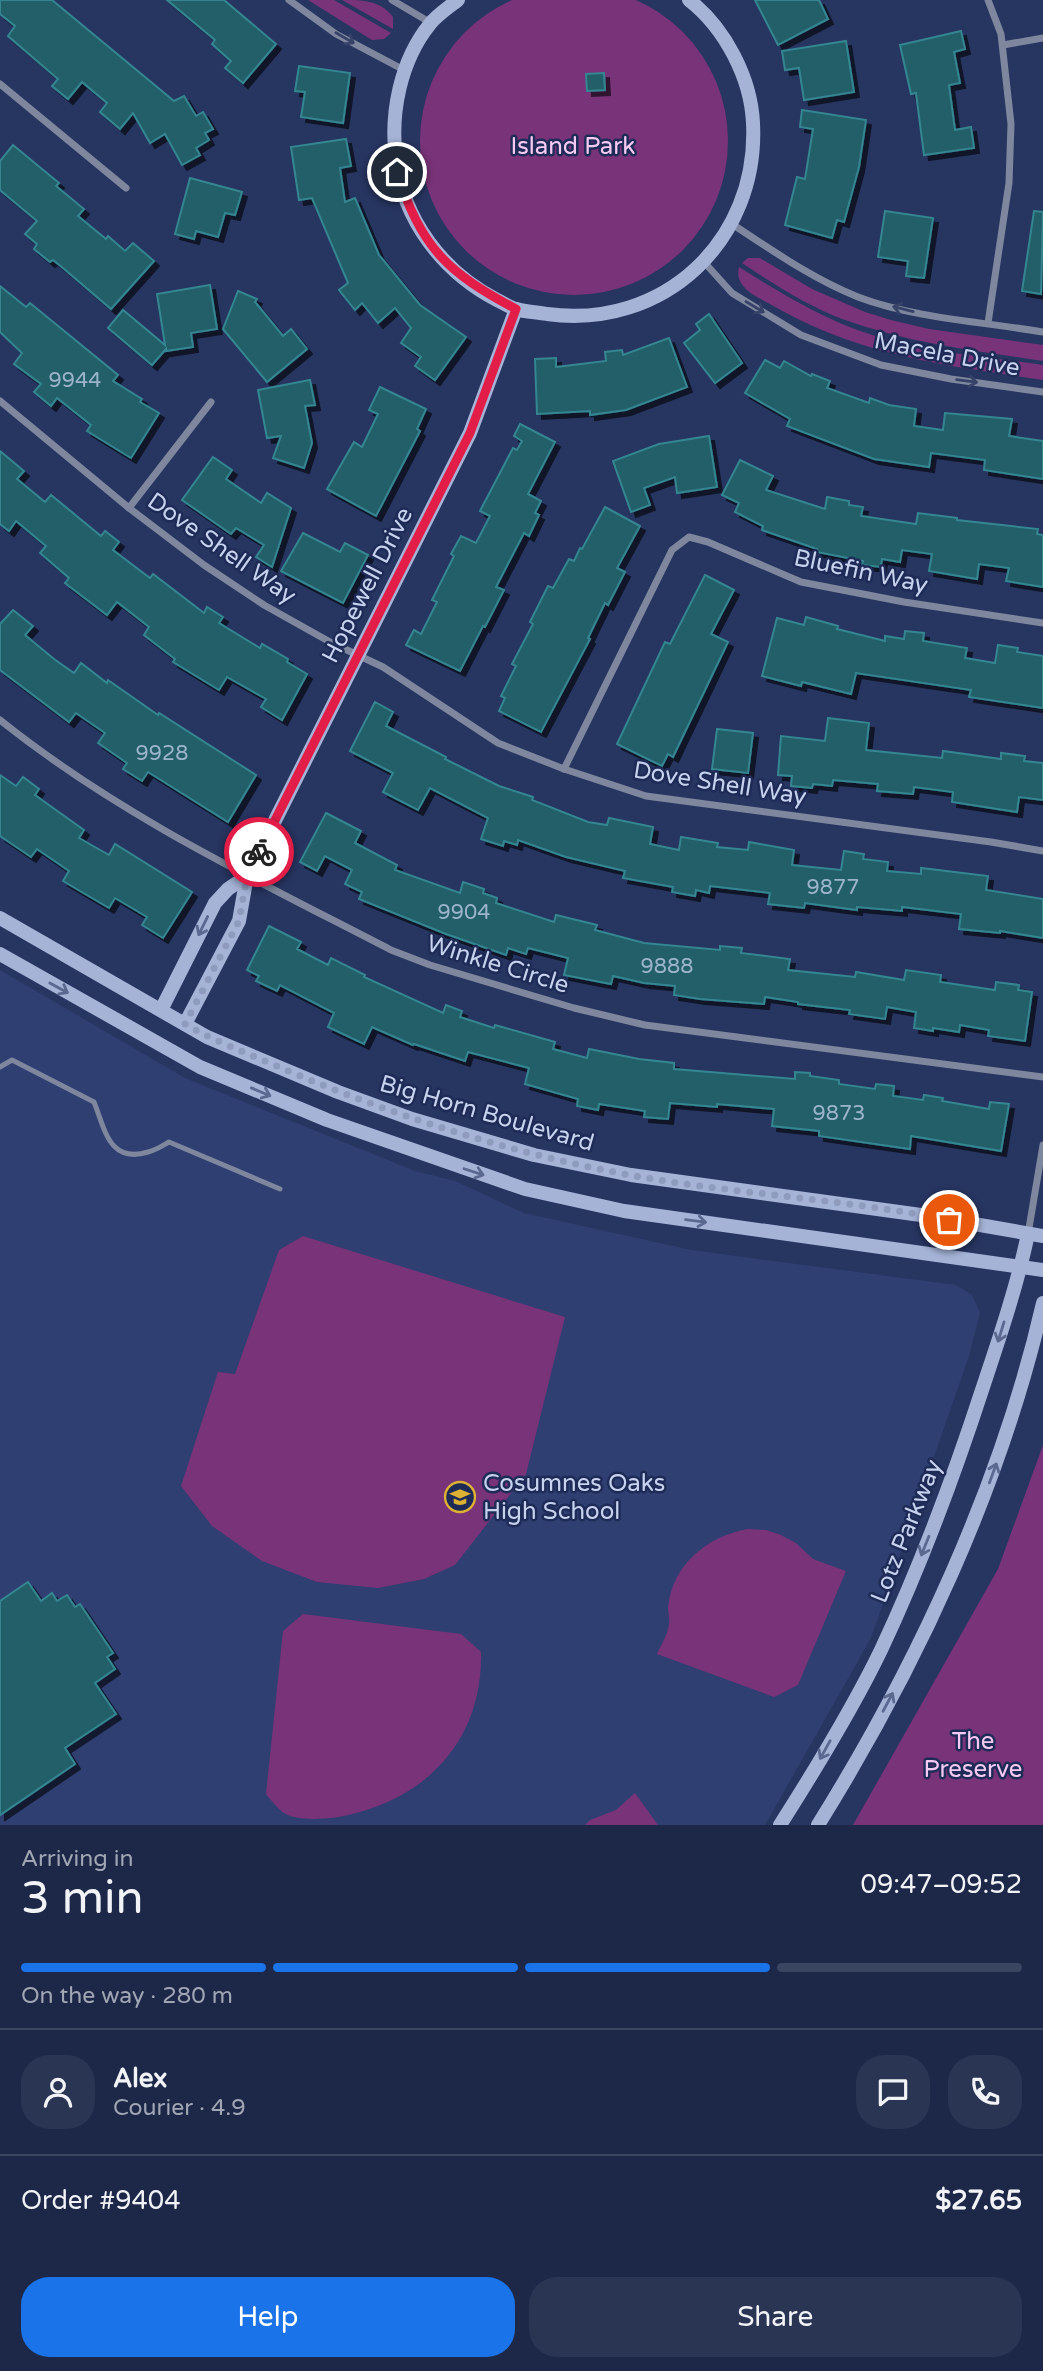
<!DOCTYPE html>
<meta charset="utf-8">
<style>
:root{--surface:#1d2849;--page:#2a3453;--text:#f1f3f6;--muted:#a0a6b4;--line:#3b4461;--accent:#1a73e8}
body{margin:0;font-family:"Varela Round",sans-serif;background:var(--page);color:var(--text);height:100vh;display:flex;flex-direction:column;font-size:26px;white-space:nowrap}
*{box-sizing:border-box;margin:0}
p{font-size:23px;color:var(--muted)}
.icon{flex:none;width:38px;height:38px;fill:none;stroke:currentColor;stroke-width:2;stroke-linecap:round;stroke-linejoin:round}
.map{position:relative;height:1825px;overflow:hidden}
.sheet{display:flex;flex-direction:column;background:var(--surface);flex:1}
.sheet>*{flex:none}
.pin{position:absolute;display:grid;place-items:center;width:60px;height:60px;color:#fff;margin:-30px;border:4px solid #fff;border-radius:50%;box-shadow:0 2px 7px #0007}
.courier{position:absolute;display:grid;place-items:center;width:70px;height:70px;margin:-35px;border:5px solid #e11d48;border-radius:50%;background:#fff;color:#222;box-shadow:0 2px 9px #0007}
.summary em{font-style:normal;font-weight:600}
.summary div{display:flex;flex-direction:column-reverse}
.summary{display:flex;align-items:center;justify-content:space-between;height:119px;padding:0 21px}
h1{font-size:46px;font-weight:600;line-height:52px}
.bar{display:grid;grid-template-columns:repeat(4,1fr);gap:10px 7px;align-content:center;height:84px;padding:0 21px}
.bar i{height:9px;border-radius:5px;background:var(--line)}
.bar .active{background:var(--accent)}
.bar p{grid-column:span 4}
.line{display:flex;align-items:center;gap:18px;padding:0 21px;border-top:2px solid var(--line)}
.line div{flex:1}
.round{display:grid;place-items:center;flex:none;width:74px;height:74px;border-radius:28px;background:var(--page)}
.primary-button{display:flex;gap:14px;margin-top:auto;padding:14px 21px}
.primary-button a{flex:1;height:80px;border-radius:28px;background:var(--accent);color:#fff;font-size:28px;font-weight:600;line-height:80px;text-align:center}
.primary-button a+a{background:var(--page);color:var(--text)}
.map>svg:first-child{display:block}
.built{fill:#2f3f72}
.green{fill:#793378}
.building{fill:#205e67;stroke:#348691;stroke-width:2;filter:url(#shadow)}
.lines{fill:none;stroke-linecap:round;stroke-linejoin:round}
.lane{stroke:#7e879d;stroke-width:5}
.street{stroke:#7e879d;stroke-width:7}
.secondary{stroke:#a5b3d7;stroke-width:14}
.oneway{stroke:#364268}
.oneway2{stroke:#5b6890}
.done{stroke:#8f9bbd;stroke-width:7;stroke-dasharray:0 12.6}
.route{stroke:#e11d48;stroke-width:9}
.labels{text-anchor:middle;stroke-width:5;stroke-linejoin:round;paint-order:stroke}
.number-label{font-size:21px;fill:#9db5cc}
.park-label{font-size:24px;fill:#f7caf4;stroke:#1e2b56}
.street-label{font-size:24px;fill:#c7d2ee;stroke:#1e2b56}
.poi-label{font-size:24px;fill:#c7d2ee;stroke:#1e2b56;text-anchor:start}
</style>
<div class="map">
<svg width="1043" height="1825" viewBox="0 0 1043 1825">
<defs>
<filter id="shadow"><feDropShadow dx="5" dy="5" stdDeviation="0" flood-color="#0009"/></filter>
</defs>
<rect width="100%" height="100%" fill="#273561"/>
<polygon class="built" points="0,970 185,1078 415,1171 455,1181 524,1213 691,1250 956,1285 972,1295 980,1313 969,1356 871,1638 765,1825 0,1825"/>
<g class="green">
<circle cx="574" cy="141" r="154"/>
<polygon points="308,0 334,0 391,33 384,39 372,40"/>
<path d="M342,0C363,0 380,0 393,17V29Z"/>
<path d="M748,258H760L812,289L865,312L891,320L929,329L1043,345V361C976,351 909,343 845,320C808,306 775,285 742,263Z"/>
<path d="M739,267C779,292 818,316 863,332C920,352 983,356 1043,365V380C944,365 859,356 770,304C755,296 734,287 739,267Z"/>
<polygon points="303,1236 565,1317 526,1474 455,1565 424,1579 378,1588 317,1582 262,1561 212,1526 181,1486 218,1372 235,1374 279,1250"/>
<polygon points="1043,1445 1043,1825 853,1825 998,1569"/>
<path d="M748,1529L766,1530L781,1535L796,1543L813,1559L846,1571L798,1685L774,1697L657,1654C661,1645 668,1634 669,1624C670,1619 668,1613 668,1608C672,1565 707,1536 748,1529Z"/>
<path d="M303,1614L461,1634L481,1652C483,1738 429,1797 348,1815C332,1819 298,1822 284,1813C278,1809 271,1800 266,1794L283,1631Z"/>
<polygon points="635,1793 658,1825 585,1825 590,1820 616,1810"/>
</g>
<g class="building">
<polygon points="0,0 52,0 174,101 184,96 196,116 203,112 213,129 205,133 209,140 196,148 200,155 182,165 165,134 150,143 133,113 120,129 100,112 107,103 82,82 68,99 52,86 58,79 8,36 15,26 0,14"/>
<polygon points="167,0 224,0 276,44 243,83 225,68 231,61 212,44 215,40"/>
<polygon points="755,0 819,0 828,19 778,45"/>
<polygon points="961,31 965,49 954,52 960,83 949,85 955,130 971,127 974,148 924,155 916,93 911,94 900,45"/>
<polygon points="846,41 854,92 804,100 799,68 785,70 782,51"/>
<polygon points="299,66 350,73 343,123 301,117 305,92 295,91"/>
<polygon points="604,73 605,90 587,91 586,74"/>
<polygon points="802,110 866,120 859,167 844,222 837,220 832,238 785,225 797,177 805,179 813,129 800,127"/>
<polygon points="346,139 351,166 340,168 345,202 355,198 379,255 420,305 466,337 435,380 415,366 421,357 401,343 411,328 395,308 378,323 362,303 355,310 339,290 348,283 312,198 299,200 291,147"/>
<polygon points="13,145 59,183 56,186 84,209 78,216 106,239 108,236 125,251 133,243 154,261 111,309 63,268 53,260 50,262 34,249 37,244 25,234 37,221 0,190 0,161"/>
<polygon points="190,178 242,192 235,215 225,213 218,237 196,231 194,239 175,234"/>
<polygon points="885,211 933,218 924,278 906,276 908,261 878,257"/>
<polygon points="1034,211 1043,212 1041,294 1022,291"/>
<polygon points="210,285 217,329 191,333 193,347 166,351 166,349 152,365 108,328 123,310 165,345 157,294"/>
<polygon points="0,286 26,307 30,303 118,375 113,381 142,399 140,402 159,413 131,458 87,431 91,425 57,398 51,406 34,392 41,384 14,364 22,353 0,332"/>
<polygon points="238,291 257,299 255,302 283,336 291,329 307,349 267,382 223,329"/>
<polygon points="709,314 742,363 715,383 684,343 700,330 696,324"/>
<polygon points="669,338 687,387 626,410 590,415 590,411 537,414 535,359 556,358 556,367 606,361 605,352 622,350 623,355"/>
<polygon points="765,360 780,368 784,361 811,376 812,374 830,381 827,388 869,403 870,398 889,405 916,409 914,426 943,430 945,413 1012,419 1009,436 1043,441 1043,479 984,470 985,460 931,453 929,467 874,459 787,426 790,419 745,393"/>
<polygon points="310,380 315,405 305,406 312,443 304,468 273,458 281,436 267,438 258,390"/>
<polygon points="380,387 426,409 417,429 420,431 376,516 327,489 354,442 362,447 378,414 369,410"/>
<polygon points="520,424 555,442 528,494 541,501 535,513 539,515 529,536 524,533 496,587 504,590 485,627 483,626 460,671 406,645 414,630 421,634 437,602 432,600 454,556 451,554 461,536 476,543 490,516 480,511 513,448 517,450 522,441 514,436"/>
<polygon points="709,436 717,487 677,493 675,477 644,488 650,505 631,512 613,461 659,444"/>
<polygon points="0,451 24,471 17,479 45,502 51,495 101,536 105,531 119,542 113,550 150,578 153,574 204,613 207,607 223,617 219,623 260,648 262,644 288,659 287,662 307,674 282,720 261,707 266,699 227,677 219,690 173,662 175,659 144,635 149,627 117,602 107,615 65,583 69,578 40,553 46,546 16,521 9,531 0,524"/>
<polygon points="213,457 232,470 226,479 261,503 267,493 291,508 272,567 256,557 264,545 236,528 231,534 182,500"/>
<polygon points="740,460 773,476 766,490 825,509 827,497 849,501 849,505 863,507 861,516 916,524 918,513 957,518 957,520 1038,529 1037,534 1043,535 1043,587 1006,581 1009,568 979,564 977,579 929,571 932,554 902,550 900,562 882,559 881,567 862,565 863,561 817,552 817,549 762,530 763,526 735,512 739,503 722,495"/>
<polygon points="605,507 640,526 617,568 625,572 608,605 605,603 588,638 590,639 541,732 499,711 505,698 501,696 516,666 512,664 533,624 530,622 548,586 553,588 569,559 574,561 580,548 582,549"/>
<polygon points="303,533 340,552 345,543 368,555 343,603 281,571"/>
<polygon points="705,575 734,590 711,634 728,642 673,757 668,754 662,766 617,744 665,642 670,644"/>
<polygon points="13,610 33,626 25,635 54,659 74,673 81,663 107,683 108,680 158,715 159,713 256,775 228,822 148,772 142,781 123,769 127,763 98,743 105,733 76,713 69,722 0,670 0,624"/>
<polygon points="806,617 838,626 837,629 885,641 885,636 904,639 905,631 924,633 923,641 967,648 965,658 995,663 998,645 1018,648 1017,652 1043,656 1043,708 969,697 971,690 856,673 851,694 802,682 801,686 762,676 777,618 804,625"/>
<polygon points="375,702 393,712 386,726 446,757 445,759 499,786 533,797 532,800 588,822 607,825 609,818 653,827 650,844 679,850 681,837 718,843 717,847 748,850 749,842 794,850 792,865 841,870 844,851 864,854 863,859 888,862 887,871 921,874 921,868 988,876 986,890 1043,899 1043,938 1000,931 1000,933 959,929 961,914 902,907 902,911 857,907 857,910 805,903 804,908 768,904 770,893 710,886 709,893 696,890 695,896 672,892 673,887 623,878 625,871 566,857 518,840 517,845 504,841 503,846 481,839 488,818 430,788 418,810 383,792 393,773 350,751"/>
<polygon points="828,718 869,723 866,750 942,758 943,751 1001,759 1001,753 1025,756 1024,761 1043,763 1043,800 1019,797 1017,812 952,802 953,792 914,787 913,794 877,791 878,784 833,780 832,786 813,784 812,788 791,786 792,776 778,775 781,736 825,741"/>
<polygon points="717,729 753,733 748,773 712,769"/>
<polygon points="0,775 16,786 23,777 39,789 35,795 84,830 79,838 109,855 115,844 192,892 163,938 142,925 147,917 115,898 109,908 63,881 69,871 37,849 31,857 0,836"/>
<polygon points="326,813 361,831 355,843 397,865 395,870 460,893 463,882 484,889 483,893 497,898 496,903 554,922 556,915 597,925 595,930 644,943 720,950 720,946 742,948 741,953 790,959 788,970 855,977 856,972 904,980 906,970 941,975 940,982 995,990 996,982 1019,985 1018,990 1032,992 1025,1041 988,1036 989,1030 960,1025 959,1032 933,1028 933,1031 914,1028 916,1012 887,1007 885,1019 849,1014 850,1010 798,1004 798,1002 765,997 764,1004 700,999 674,995 675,986 644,983 613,976 611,984 564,975 568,958 528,948 526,954 508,948 506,955 446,934 359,899 362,892 345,884 352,870 325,856 317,871 300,862"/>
<polygon points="269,926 301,942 297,949 328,965 331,958 365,975 364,977 443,1013 446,1005 462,1011 460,1017 494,1028 495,1025 555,1042 553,1049 587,1058 589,1049 639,1059 674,1063 674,1069 795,1079 795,1072 810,1073 810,1076 839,1080 839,1084 875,1089 876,1084 894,1086 893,1096 923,1100 924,1095 943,1098 942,1101 989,1109 990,1102 1009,1104 1001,1151 911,1136 910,1149 819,1136 819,1131 772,1126 774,1109 717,1104 717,1107 670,1103 668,1119 644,1117 645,1111 599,1104 598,1110 577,1106 578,1099 525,1084 529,1068 468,1052 465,1061 414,1044 413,1045 372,1027 364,1044 328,1027 334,1013 280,985 277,991 256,981 259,976 247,970"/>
<polygon points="28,1582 41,1601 52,1593 57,1601 67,1595 75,1607 80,1604 113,1653 107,1657 115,1669 95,1683 116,1714 65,1748 75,1764 0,1815 0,1601"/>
</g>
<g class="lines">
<path class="lane" d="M0,1067L12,1060L94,1102C105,1129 109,1164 148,1152C156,1150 162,1146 169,1142L280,1189"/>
<g class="street">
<polyline points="289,0 336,34 404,70"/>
<polyline points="392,0 431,23"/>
<polyline points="1003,45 1043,38"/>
<polyline points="0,84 126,188"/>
<path d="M732,224C773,251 813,279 858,297C913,318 984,322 1043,332"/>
<polyline points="704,262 732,293 801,335 881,365 951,379 1043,392"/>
<polyline points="988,323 1009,183 1011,124 1001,34 988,0"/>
<polyline points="0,401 129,508 204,565 264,605 330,642 383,667 498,743 564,769 646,796 991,842 1043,851"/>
<polyline points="129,508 211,402"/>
<path d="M0,720C120,816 256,880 391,950L430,965L574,1008L645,1025L1043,1077"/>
<polyline points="564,769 672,550 689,537 708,542 801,582 904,602 1043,623"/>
<polyline points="1028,1234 1043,1145"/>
</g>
<g class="secondary">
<path d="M458,0C449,7 437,15 430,24C400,61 390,114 396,159C403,220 443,272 497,300C503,303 509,307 516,309C525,312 537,312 547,314C664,330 759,240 753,123C751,78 725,28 689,0"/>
<polyline points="0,918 207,1037 338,1092 412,1119 534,1155 631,1175 928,1216 1043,1236"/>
<polyline points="0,954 200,1067 327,1120 525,1189 624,1211 1043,1270"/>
<polyline points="161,1010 215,903 228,889 247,876"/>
<polyline points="185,1024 239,921 247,876 470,433 516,309"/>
<path d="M780,1825C815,1770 853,1708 881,1650C921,1565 954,1476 983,1387C1000,1336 1017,1286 1028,1234"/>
<path d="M818,1825C917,1666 1001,1486 1043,1303"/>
</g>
</g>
<defs><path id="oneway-shaft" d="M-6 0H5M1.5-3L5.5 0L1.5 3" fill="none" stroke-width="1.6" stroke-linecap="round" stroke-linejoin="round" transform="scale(1.75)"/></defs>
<g class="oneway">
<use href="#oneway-shaft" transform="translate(345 38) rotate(30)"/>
<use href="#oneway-shaft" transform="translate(755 307) rotate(31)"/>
<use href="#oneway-shaft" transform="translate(903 309) rotate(-166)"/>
<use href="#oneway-shaft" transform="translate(967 381) rotate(8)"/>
</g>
<g class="oneway2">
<use href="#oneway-shaft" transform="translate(203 926) rotate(116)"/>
<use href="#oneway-shaft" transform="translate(59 988) rotate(29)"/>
<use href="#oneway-shaft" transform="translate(261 1092) rotate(23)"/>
<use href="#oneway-shaft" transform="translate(474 1172) rotate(18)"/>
<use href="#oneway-shaft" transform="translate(696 1221) rotate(7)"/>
<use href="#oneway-shaft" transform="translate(1001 1332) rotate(107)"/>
<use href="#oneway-shaft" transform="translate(993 1473) rotate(-70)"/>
<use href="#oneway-shaft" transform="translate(925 1546) rotate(112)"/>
<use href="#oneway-shaft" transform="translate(888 1702) rotate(-62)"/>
<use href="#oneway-shaft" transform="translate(825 1750) rotate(119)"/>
</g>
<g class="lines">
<path class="done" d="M259,852L247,876L239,921L185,1024C218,1043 252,1055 286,1070C397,1117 511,1153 629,1175C735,1194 843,1199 949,1220"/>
<path class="route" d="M259,852L470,433L516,309C448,273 420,247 397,172"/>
</g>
<defs>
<g id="school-ring" transform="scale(1.575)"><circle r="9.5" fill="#1e2b56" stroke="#ddb133" stroke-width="1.5"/><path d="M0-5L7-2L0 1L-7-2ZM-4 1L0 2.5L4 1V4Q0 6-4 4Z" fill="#ddb133"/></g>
</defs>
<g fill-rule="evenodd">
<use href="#school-ring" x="460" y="1497"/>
</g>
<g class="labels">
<g class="number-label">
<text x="75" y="387">9944</text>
<text x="162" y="760">9928</text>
<text x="833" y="894">9877</text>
<text x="464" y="919">9904</text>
<text x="667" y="973">9888</text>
<text x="839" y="1120">9873</text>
</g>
<g class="park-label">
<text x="573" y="154">Island Park</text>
<text x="973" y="1749">The<tspan x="973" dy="28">Preserve</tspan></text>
</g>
<g class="street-label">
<text transform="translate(947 354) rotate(11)" y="8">Macela Drive</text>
<text transform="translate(222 548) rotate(35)" y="8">Dove Shell Way</text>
<text transform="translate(861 571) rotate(12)" y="8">Bluefin Way</text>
<text transform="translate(367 585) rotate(-63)" y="8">Hopewell Drive</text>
<text transform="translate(720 783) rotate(9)" y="8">Dove Shell Way</text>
<text transform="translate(498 964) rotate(17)" y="8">Winkle Circle</text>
<text transform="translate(487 1113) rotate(16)" y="8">Big Horn Boulevard</text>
<text transform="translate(906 1531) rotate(-68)" y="8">Lotz Parkway</text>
</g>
<g class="poi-label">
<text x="483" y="1491">Cosumnes Oaks<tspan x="483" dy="28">High School</tspan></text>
</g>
</g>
</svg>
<div class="pin" style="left:949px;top:1220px;background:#ea580c"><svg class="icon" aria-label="bag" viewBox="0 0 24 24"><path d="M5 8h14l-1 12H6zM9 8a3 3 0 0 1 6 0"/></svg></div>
<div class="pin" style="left:397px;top:172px;background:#1f2937"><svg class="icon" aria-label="home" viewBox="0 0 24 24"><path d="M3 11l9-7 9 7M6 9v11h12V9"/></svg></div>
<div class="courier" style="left:259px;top:852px"><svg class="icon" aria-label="bike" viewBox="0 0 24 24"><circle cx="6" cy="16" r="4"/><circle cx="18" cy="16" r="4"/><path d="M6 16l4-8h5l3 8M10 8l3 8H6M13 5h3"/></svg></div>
</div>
<section class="sheet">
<div class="summary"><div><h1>3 min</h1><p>Arriving in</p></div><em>09:47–09:52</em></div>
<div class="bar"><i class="active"></i><i class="active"></i><i class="active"></i><i></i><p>On the way · 280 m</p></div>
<div class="line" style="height:126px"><a class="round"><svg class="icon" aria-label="person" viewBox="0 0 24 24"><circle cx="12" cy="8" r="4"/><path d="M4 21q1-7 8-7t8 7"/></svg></a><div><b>Alex</b><p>Courier · 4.9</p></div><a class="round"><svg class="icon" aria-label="chat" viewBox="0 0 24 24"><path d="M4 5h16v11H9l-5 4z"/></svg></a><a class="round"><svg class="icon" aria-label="phone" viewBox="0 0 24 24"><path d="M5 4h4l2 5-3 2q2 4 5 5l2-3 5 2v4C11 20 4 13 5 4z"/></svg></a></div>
<div class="line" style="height:91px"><div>Order #9404</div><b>$27.65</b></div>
<div class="primary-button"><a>Help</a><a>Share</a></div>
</section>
